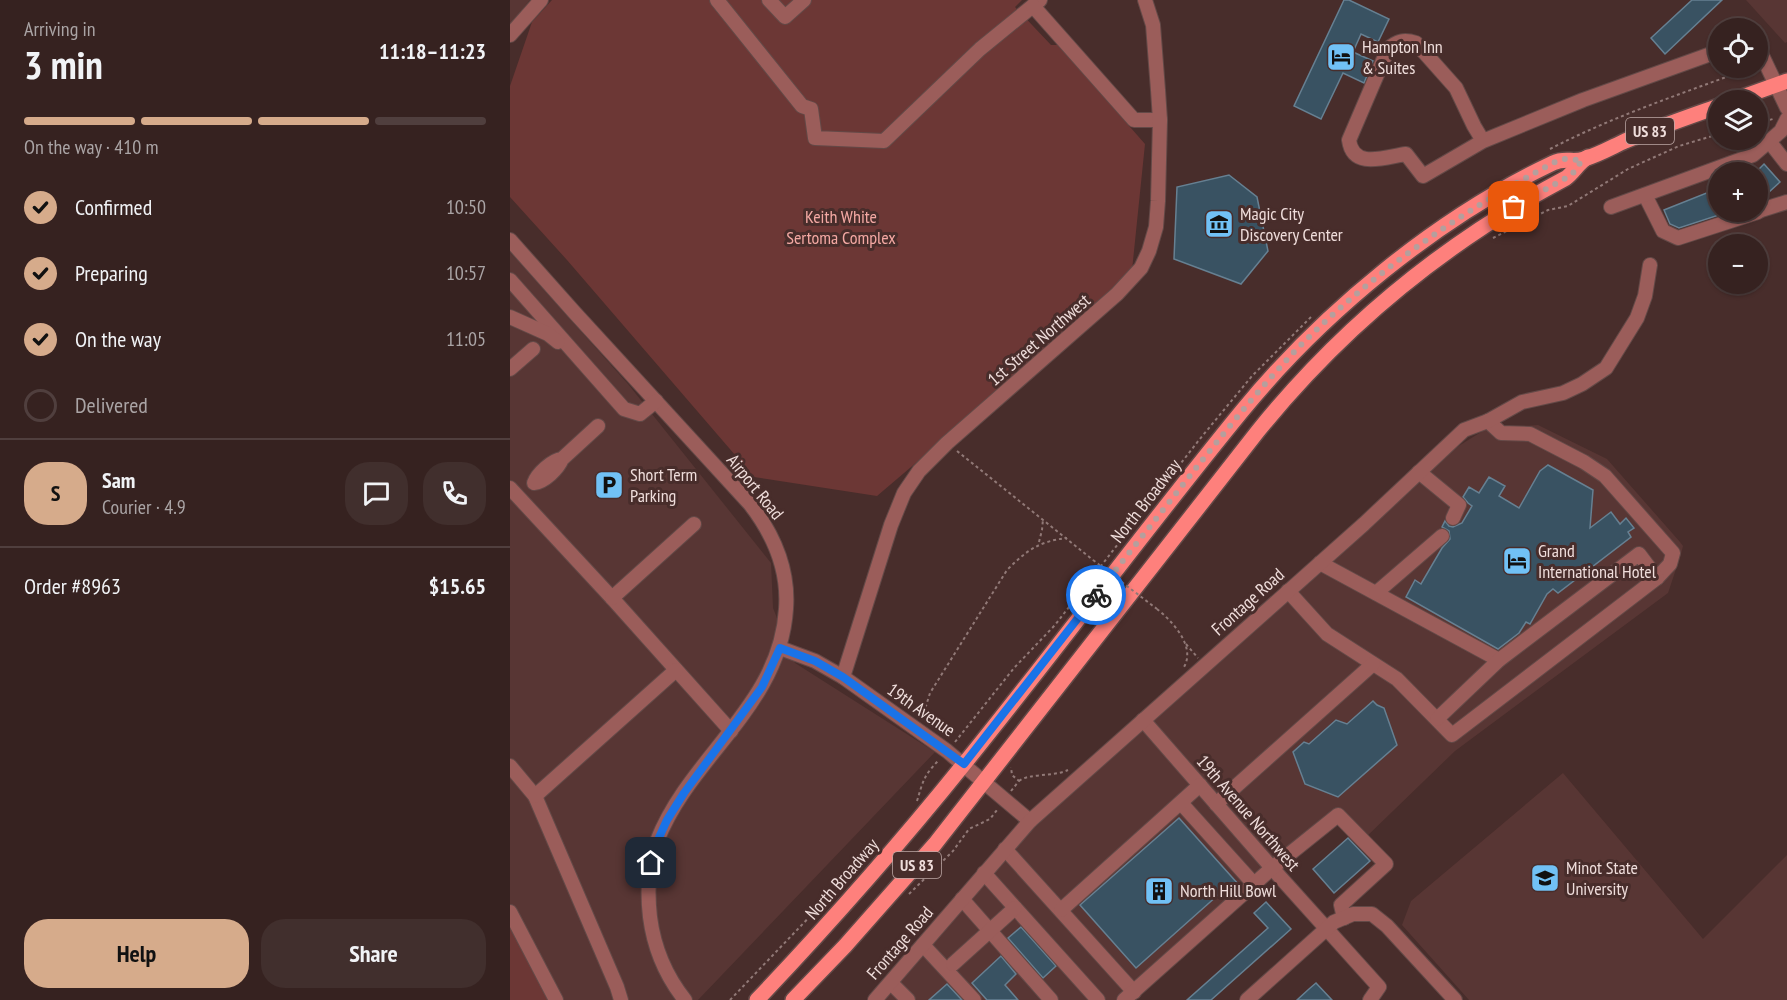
<!DOCTYPE html>
<meta charset="utf-8">
<style>
:root{--surface:#362220;--page:#412f2d;--text:#f1f3f6;--muted:#aaa4a5;--line:#503f3e;--accent:#d6ab8b}
body{margin:0;font-family:"PT Sans Narrow",sans-serif;background:var(--page);color:var(--text);height:100vh;display:flex;flex-direction:column;font-size:22px;white-space:nowrap}
*{box-sizing:border-box;margin:0}
p{font-size:20px;color:var(--muted)}
.icon{flex:none;width:33px;height:33px;fill:none;stroke:currentColor;stroke-width:2;stroke-linecap:round;stroke-linejoin:round}
.map{position:relative;flex:1;overflow:hidden}
.details{display:flex;flex-direction:column;background:var(--surface);width:510px}
.details>*{flex:none}
.controls{position:absolute;left:1198px;top:18px;display:grid;gap:12px}
.controls a{display:grid;place-items:center;width:60px;height:60px;border-radius:50%;background:var(--surface);box-shadow:0 2px 4px #0004,0 0 0 2px var(--line);font-size:30px}
.pin{position:absolute;display:grid;place-items:center;width:51px;height:51px;color:#fff;margin:-26px;border-radius:12px;box-shadow:0 3px 9px #0006}
.courier{position:absolute;display:grid;place-items:center;width:60px;height:60px;margin:-30px;border:4px solid #1a73e8;border-radius:50%;background:#fff;color:#222;box-shadow:0 2px 8px #0007}
.summary em{font-style:normal;font-weight:700}
.summary div{display:flex;flex-direction:column-reverse}
.summary{display:flex;align-items:center;justify-content:space-between;height:102px;padding:0 24px}
h1{font-size:39px;font-weight:700;line-height:45px}
.bar{display:grid;grid-template-columns:repeat(4,1fr);gap:9px 6px;align-content:center;height:72px;padding:0 24px}
.bar i{height:8px;border-radius:4px;background:var(--line)}
.bar .on{background:var(--accent)}
.bar p{grid-column:span 4}
.line{display:flex;align-items:center;gap:15px;padding:0 24px;border-top:2px solid var(--line)}
.line div{flex:1}
.round{display:grid;place-items:center;flex:none;width:63px;height:63px;border-radius:24px;background:var(--page)}
ol{padding:0 24px;list-style:none}
li{display:flex;align-items:center;gap:18px;height:66px}
li p{margin-inline-start:auto}
li .icon{padding:6px;border-radius:50%;background:var(--accent);color:#111;stroke-width:4}
li:last-child{color:var(--muted)}
li i{width:33px;height:33px;border:3px solid var(--line);border-radius:50%}
.button{display:flex;gap:12px;margin-top:auto;padding:12px 24px}
.button a{flex:1;height:69px;border-radius:24px;background:var(--accent);color:#111;font-size:24px;font-weight:700;line-height:69px;text-align:center}
.button a+a{background:var(--page);color:var(--text)}
main{display:flex;flex:1;min-height:0}
.map>svg:first-child{display:block}
.built{fill:#583634}
.green{fill:#6c3735}
.building{fill:#395262;stroke:#668092;stroke-width:1.5}
.lines{fill:none;stroke-linecap:round;stroke-linejoin:round}
.minor-casing{stroke:#634947;stroke-width:16}
.major-casing{stroke:#634947;stroke-width:18}
.path{stroke:#917977;stroke-width:2;stroke-dasharray:3 3;stroke-linecap:butt}
.minor{stroke:#9b5d5a;stroke-width:14}
.major{stroke:#fe807c;stroke-width:15}
.path-bridge{stroke:#917977;stroke-width:2;stroke-dasharray:3 3;stroke-linecap:butt}
.done{stroke:#b59f9d;stroke-width:6;stroke-dasharray:0 10.8}
.route{stroke:#1a73e8;stroke-width:8}
.labels{text-anchor:middle;stroke-width:6;stroke-linejoin:round;paint-order:stroke}
.shield{fill:#482d2b;stroke:#bda8a6;stroke-width:1.5}
.shield-label{font-size:16px;font-weight:bold;fill:#efdddb}
.poi-label{font-size:18px;fill:#efdddb;stroke:#482d2b;text-anchor:start}
.park-label{font-size:18px;fill:#f4a8a3;stroke:#482d2b}
.street-label{font-size:18px;fill:#efdddb;stroke:#482d2b}
</style>
<main>
<section class="details">
<div class="summary"><div><h1>3 min</h1><p>Arriving in</p></div><em>11:18–11:23</em></div>
<div class="bar"><i class="on"></i><i class="on"></i><i class="on"></i><i></i><p>On the way · 410 m</p></div>
<ol>
<li><svg class="icon" aria-label="check" viewBox="0 0 24 24"><path d="M5 12l5 5 9-10"/></svg>Confirmed<p>10:50</p></li>
<li><svg class="icon" aria-label="check" viewBox="0 0 24 24"><path d="M5 12l5 5 9-10"/></svg>Preparing<p>10:57</p></li>
<li><svg class="icon" aria-label="check" viewBox="0 0 24 24"><path d="M5 12l5 5 9-10"/></svg>On the way<p>11:05</p></li>
<li><i></i>Delivered</li>
</ol>
<div class="line" style="height:108px"><b class="round" style="background:var(--accent);color:#111">S</b><div><b>Sam</b><p>Courier · 4.9</p></div><a class="round"><svg class="icon" aria-label="chat" viewBox="0 0 24 24"><path d="M4 5h16v11H9l-5 4z"/></svg></a><a class="round"><svg class="icon" aria-label="phone" viewBox="0 0 24 24"><path d="M5 4h4l2 5-3 2q2 4 5 5l2-3 5 2v4C11 20 4 13 5 4z"/></svg></a></div>
<div class="line" style="height:78px"><div>Order #8963</div><b>$15.65</b></div>
<div class="button"><a>Help</a><a>Share</a></div>
</section>
<div class="map">
<svg width="1277" height="1000" viewBox="0 0 1277 1000">
<rect width="100%" height="100%" fill="#482d2b"/>
<g class="built">
<polygon points="0,0 20,0 0,25"/>
<polygon points="1236,0 1277,0 1277,42 1275,43"/>
<polygon points="0,252 118,384 261,563 263,608 285,663 425,752 188,1000 0,1000"/>
<polygon points="1028,425 1097,459 1170,542 1173,546 1171,554 1158,593 945,751 853,840 829,815 614,1000 370,1000 509,840 947,447 976,429"/>
<polygon points="1053,773 1193,939 1277,855 1277,1000 959,1000 892,925 901,901"/>
</g>
<g class="green">
<polygon points="42,0 512,0 505,7 541,45 548,45 635,144 621,280 367,496 244,477 57,260 0,197 0,86 22,22"/>
<polygon points="0,925 39,1000 0,1000"/>
</g>
<g class="building">
<polygon points="834,0 839,0 879,19 868,42 851,34 843,52 863,61 854,83 833,73 811,119 784,106"/>
<polygon points="1182,0 1212,0 1155,54 1141,38"/>
<polygon points="1254,164 1270,182 1248,202 1248,170"/>
<polygon points="719,175 747,197 758,251 731,284 664,259 667,187"/>
<polygon points="1209,188 1209,215 1169,228 1160,224 1154,210"/>
<polygon points="1038,465 1083,490 1080,528 1101,512 1110,524 1116,518 1124,528 1118,532 1121,537 1048,593 1043,589 1037,594 1020,624 1016,622 1009,633 988,649 896,597 905,580 911,584 932,548 940,539 939,531 932,527 935,521 939,526 943,527 952,523 962,506 958,503 953,497 959,487 969,493 979,477 995,486 989,496 1009,508 1030,471"/>
<polygon points="863,701 867,705 874,708 887,745 828,797 795,784 783,752 794,742 799,744 826,720 837,724"/>
<polygon points="669,818 729,885 721,893 717,888 708,895 626,968 570,905"/>
<polygon points="838,838 860,861 824,893 803,869"/>
<polygon points="756,902 781,929 701,1000 677,1000 758,928 744,913"/>
<polygon points="511,927 546,966 533,978 498,938"/>
<polygon points="491,956 506,974 495,985 508,1000 477,1000 462,983"/>
<polygon points="806,983 822,1000 787,1000 799,989"/>
<polygon points="437,984 452,1000 419,1000"/>
</g>
<g class="lines">
<g class="minor-casing">
<g id="minor">
<polyline points="207,0 292,106 301,109 305,138 374,141 470,49 530,0"/>
<polyline points="259,0 275,17 294,0"/>
<polyline points="523,6 624,120 650,120"/>
<polyline points="0,35 31,0"/>
<polyline points="1248,47 1277,108"/>
<path d="M973,141L964,126L946,88L906,43C894,39 887,41 878,49L839,140C843,170 875,157 896,154L913,176L973,141L1073,100L1209,51"/>
<polyline points="1259,141 1277,164"/>
<polyline points="1135,195 1153,231 1168,238 1248,212"/>
<polyline points="1101,207 1243,155 1271,131 1277,119"/>
<polyline points="1248,211 1277,202"/>
<path d="M0,240L64,312L240,504C264,535 279,569 276,609C270,706 180,756 147,841C138,865 137,891 140,917C144,948 155,975 175,1000"/>
<polyline points="0,280 114,409 130,414 146,401"/>
<polyline points="0,317 38,334 48,342"/>
<polyline points="0,369 23,349"/>
<path d="M52,459C42,460 27,474 24,483C34,482 48,469 52,459L88,426"/>
<polyline points="909,472 949,505 943,518"/>
<polyline points="0,488 102,598 221,731"/>
<polyline points="810,563 989,660"/>
<polyline points="778,591 817,634 887,679 942,735 1147,578 1160,564 1163,553 1095,476 1074,462 1020,434 991,433 978,421"/>
<polyline points="866,593 932,536"/>
<polyline points="102,598 184,524"/>
<polyline points="270,648 305,661 333,677 437,751 520,821"/>
<polyline points="333,677 381,525 394,493 409,471 437,443 607,294 631,268 639,251 646,227 648,201 650,120 648,90 643,25 635,0"/>
<polyline points="927,719 989,660 1129,554 1147,578"/>
<polyline points="633,720 762,868 869,987 860,1000"/>
<polyline points="0,766 25,796 107,987 111,1000"/>
<polyline points="25,796 166,670"/>
<polyline points="671,803 744,884"/>
<polyline points="706,804 863,664"/>
<polyline points="495,849 624,992"/>
<polyline points="474,873 588,1000"/>
<polyline points="452,899 541,1000"/>
<polyline points="551,910 690,785"/>
<polyline points="0,912 46,1000"/>
<polyline points="413,945 464,1000"/>
<polyline points="443,964 505,908"/>
<polyline points="381,983 398,1000"/>
<polyline points="365,1000 520,821 854,524 954,430 978,421 1012,402 1053,393 1072,384 1096,368 1127,318 1135,296 1140,265"/>
<polyline points="614,1000 762,868 828,815 876,864 831,905 834,918"/>
<polyline points="737,1000 824,922 843,914 862,914 877,926 945,1000"/>
</g>
</g>
<g class="major-casing">
<g id="major">
<polyline points="1224,100 1277,81"/>
<path d="M247,1000C319,924 388,846 454,764C548,648 637,527 732,411C813,312 927,218 1043,163C1055,157 1063,163 1074,159C1088,155 1102,147 1115,141C1146,128 1178,117 1209,106"/>
<path d="M283,1000L335,946L425,844L748,431C833,326 937,241 1056,178C1064,172 1069,162 1078,157"/>
</g>
</g>
<g class="path">
<polyline points="1248,123 1263,119"/>
<path d="M1040,149C1098,119 1159,98 1219,76L1234,68"/>
<polyline points="983,238 1038,210 1058,206 1118,169 1169,146 1209,134"/>
<polyline points="447,451 583,560"/>
<polyline points="529,542 532,530 533,519"/>
<path d="M647,609C662,621 686,646 674,667"/>
<polyline points="676,644 688,658"/>
<path d="M412,719L420,693L497,570C516,551 529,541 557,538"/>
<polyline points="445,742 504,668 545,625 689,440 742,376 801,317"/>
<path d="M509,781C519,773 543,777 558,770"/>
<polyline points="501,791 509,781 502,775 501,767"/>
<path d="M407,801C413,781 414,775 429,760"/>
<polyline points="399,894 443,851 459,829 480,819 487,810"/>
<polyline points="220,1000 308,908 336,882"/>
</g>
<use href="#minor" class="minor"/>
<use href="#major" class="major"/>
<polyline class="path-bridge" points="583,560 647,609"/>
</g>
<g class="lines">
<path class="done" d="M586,595C618,554 650,514 682,473C715,432 748,390 785,351C860,274 950,212 1045,162L1054,159L1072,160L1064,172L1056,178L1004,207"/>
<polyline class="route" points="141,863 147,842 157,820 174,793 252,687 270,648 305,661 333,677 454,764 586,595"/>
</g>
<defs>
<g id="hotel-square" transform="scale(1.5)"><rect x="-9" y="-9" width="18" height="18" rx="4" fill="#71c1f5" stroke="#482d2b"/><path d="M-6-4.5h1.5V1H6V5H4.5V3h-9V5H-6ZM-4 0a1.8 1.8 0 1 1 3.6 0ZM.5 0V-2.5h3Q6-2.5 6 0Z" fill="#111"/></g>
<g id="museum-square" transform="scale(1.5)"><rect x="-9" y="-9" width="18" height="18" rx="4" fill="#71c1f5" stroke="#482d2b"/><path d="M0-6L6-3V-2H-6V-3ZM-5-1h2V3h-2ZM-1-1h2V3h-2ZM3-1h2V3H3ZM-6 4H6V6H-6Z" fill="#111"/></g>
<g id="parking-square" transform="scale(1.5)"><rect x="-9" y="-9" width="18" height="18" rx="4" fill="#71c1f5" stroke="#482d2b"/><path d="M-3.5-5.5H1a3.5 3.5 0 0 1 0 7H-1V5.5H-3.5ZM-1-3.4V-.6H.8a1.4 1.4 0 0 0 0-2.8Z" fill="#111"/></g>
<g id="university-square" transform="scale(1.5)"><rect x="-9" y="-9" width="18" height="18" rx="4" fill="#71c1f5" stroke="#482d2b"/><path d="M0-5L7-2L0 1L-7-2ZM-4 1L0 2.5L4 1V4Q0 6-4 4Z" fill="#111"/></g>
<g id="building-square" transform="scale(1.5)"><rect x="-9" y="-9" width="18" height="18" rx="4" fill="#71c1f5" stroke="#482d2b"/><path d="M-4-6H4V6H1V3H-1V6H-4ZM-2.5-4.3h1.7v1.8h-1.7ZM.8-4.3h1.7v1.8H.8ZM-2.5-1h1.7V.8h-1.7ZM.8-1h1.7V.8H.8Z" fill="#111"/></g>
</defs>
<g fill-rule="evenodd">
<use href="#hotel-square" x="831" y="57"/>
<use href="#museum-square" x="709" y="224"/>
<use href="#parking-square" x="99" y="485"/>
<use href="#hotel-square" x="1007" y="561"/>
<use href="#university-square" x="1035" y="878"/>
<use href="#building-square" x="649" y="891"/>
</g>
<g class="labels">
<g class="shield">
<rect x="1116" y="118" width="48" height="26" rx="4.5"/>
<rect x="383" y="852" width="48" height="26" rx="4.5"/>
</g>
<g class="shield-label">
<text x="1140" y="137">US 83</text>
<text x="407" y="871">US 83</text>
</g>
<g class="poi-label">
<text x="852" y="53">Hampton Inn<tspan x="852" dy="21">&amp; Suites</tspan></text>
<text x="730" y="220">Magic City<tspan x="730" dy="21">Discovery Center</tspan></text>
<text x="120" y="481">Short Term<tspan x="120" dy="21">Parking</tspan></text>
<text x="1028" y="557">Grand<tspan x="1028" dy="21">International Hotel</tspan></text>
<text x="1056" y="874">Minot State<tspan x="1056" dy="21">University</tspan></text>
<text x="670" y="897">North Hill Bowl</text>
</g>
<g class="park-label">
<text x="331" y="223">Keith White<tspan x="331" dy="21">Sertoma Complex</tspan></text>
</g>
<g class="street-label">
<text transform="translate(529 340) rotate(-41)" y="6">1st Street Northwest</text>
<text transform="translate(245 487) rotate(51)" y="6">Airport Road</text>
<text transform="translate(636 501) rotate(-52)" y="6">North Broadway</text>
<text transform="translate(738 602) rotate(-42)" y="6">Frontage Road</text>
<text transform="translate(411 710) rotate(35)" y="6">19th Avenue</text>
<text transform="translate(738 813) rotate(49)" y="6">19th Avenue Northwest</text>
<text transform="translate(332 879) rotate(-49)" y="6">North Broadway</text>
<text transform="translate(390 943) rotate(-49)" y="6">Frontage Road</text>
</g>
</g>
</svg>
<div class="controls">
<a><svg class="icon" aria-label="locate" viewBox="0 0 24 24"><circle cx="12" cy="12" r="6"/><path d="M12 2v4M12 18v4M2 12h4M18 12h4"/></svg></a>
<a><svg class="icon" aria-label="layers" viewBox="0 0 24 24"><path d="M12 4l9 5-9 5-9-5zM3 14l9 5 9-5"/></svg></a>
<a>+</a>
<a>−</a>
</div>
<div class="pin" style="left:1004px;top:207px;background:#ea580c"><svg class="icon" aria-label="bag" viewBox="0 0 24 24"><path d="M5 8h14l-1 12H6zM9 8a3 3 0 0 1 6 0"/></svg></div>
<div class="pin" style="left:141px;top:863px;background:#1f2937"><svg class="icon" aria-label="home" viewBox="0 0 24 24"><path d="M3 11l9-7 9 7M6 9v11h12V9"/></svg></div>
<div class="courier" style="left:586px;top:595px"><svg class="icon" aria-label="bike" viewBox="0 0 24 24"><circle cx="6" cy="16" r="4"/><circle cx="18" cy="16" r="4"/><path d="M6 16l4-8h5l3 8M10 8l3 8H6M13 5h3"/></svg></div>
</div>
</main>
